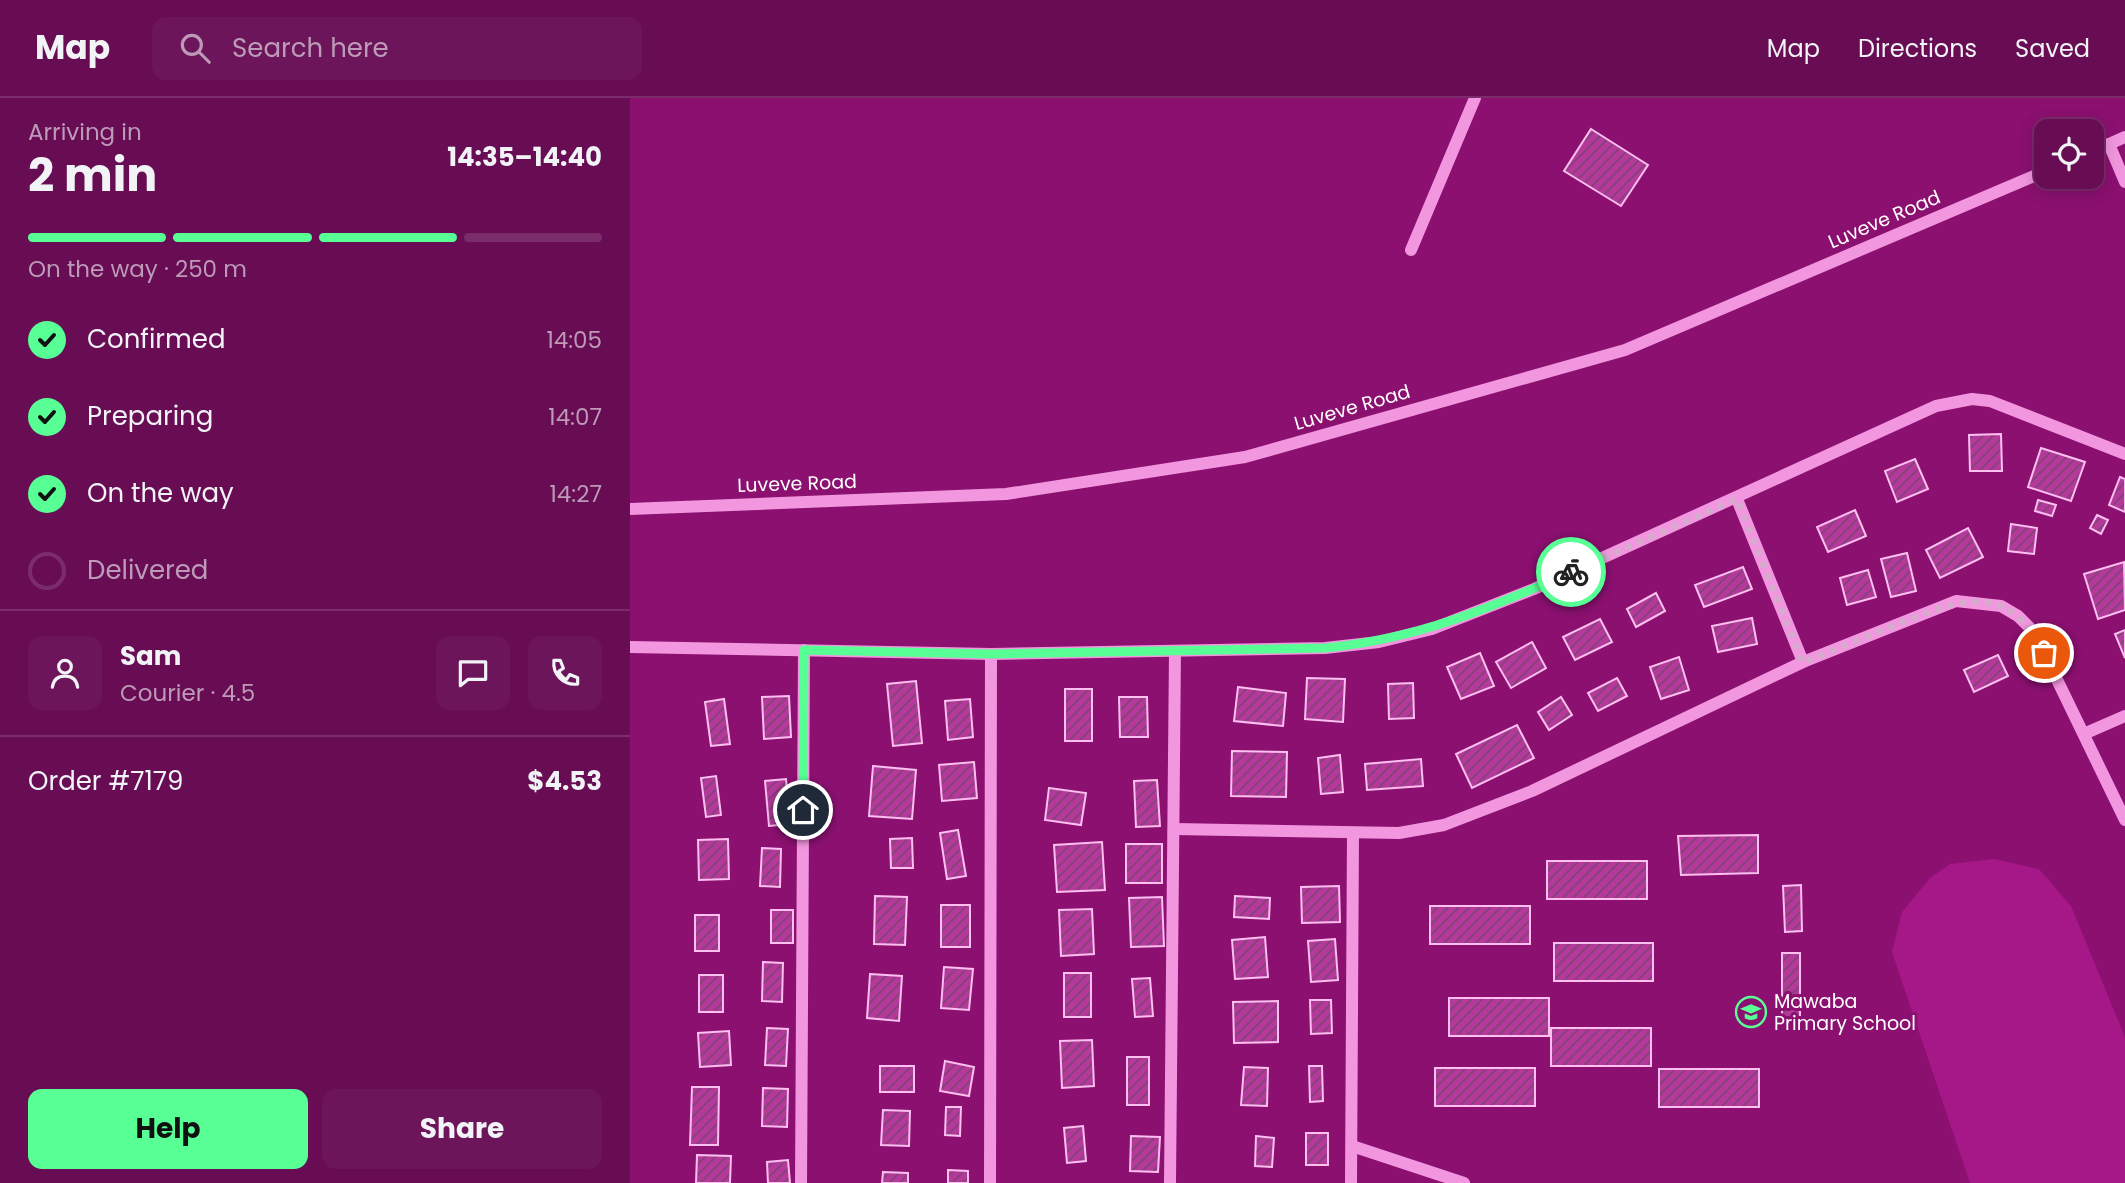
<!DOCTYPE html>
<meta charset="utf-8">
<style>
:root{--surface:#680c54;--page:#6d155a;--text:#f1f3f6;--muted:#bd9bb8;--line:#7b2c6b;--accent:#57ff95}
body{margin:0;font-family:Poppins,sans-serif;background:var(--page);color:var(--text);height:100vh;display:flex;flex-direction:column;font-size:26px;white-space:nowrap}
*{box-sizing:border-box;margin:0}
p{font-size:23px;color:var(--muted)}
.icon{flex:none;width:38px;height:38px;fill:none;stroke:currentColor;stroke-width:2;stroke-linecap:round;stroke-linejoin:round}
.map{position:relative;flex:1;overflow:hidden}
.side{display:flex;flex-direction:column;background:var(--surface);width:630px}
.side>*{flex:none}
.buttons{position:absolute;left:1404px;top:21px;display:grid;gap:14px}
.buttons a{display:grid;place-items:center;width:70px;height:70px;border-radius:14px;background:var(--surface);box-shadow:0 4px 18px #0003,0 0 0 2px var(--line);font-size:35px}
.pin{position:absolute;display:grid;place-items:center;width:60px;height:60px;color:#fff;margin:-30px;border:4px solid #fff;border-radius:50%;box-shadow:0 2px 7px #0007}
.courier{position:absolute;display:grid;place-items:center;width:70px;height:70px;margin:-35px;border:5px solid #57ff95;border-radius:50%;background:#fff;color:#222;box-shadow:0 2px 9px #0007}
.overview em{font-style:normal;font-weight:700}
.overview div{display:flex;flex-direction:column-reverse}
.overview{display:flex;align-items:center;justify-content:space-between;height:119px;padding:0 28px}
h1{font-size:46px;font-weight:700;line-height:52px}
.bar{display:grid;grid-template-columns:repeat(4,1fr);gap:10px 7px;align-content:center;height:84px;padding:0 28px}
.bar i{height:9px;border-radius:5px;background:var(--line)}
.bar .on{background:var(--accent)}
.bar p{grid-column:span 4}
.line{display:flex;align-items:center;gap:18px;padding:0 28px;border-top:2px solid var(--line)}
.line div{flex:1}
.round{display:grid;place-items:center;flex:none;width:74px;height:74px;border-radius:14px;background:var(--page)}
ol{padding:0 28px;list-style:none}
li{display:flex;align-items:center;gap:21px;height:77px}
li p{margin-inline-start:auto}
li .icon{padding:7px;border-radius:50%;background:var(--accent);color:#111;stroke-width:4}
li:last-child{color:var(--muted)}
li i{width:38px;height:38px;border:4px solid var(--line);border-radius:50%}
.primary-button{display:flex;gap:14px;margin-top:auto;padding:14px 28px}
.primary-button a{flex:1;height:80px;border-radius:14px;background:var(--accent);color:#111;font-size:28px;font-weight:700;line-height:80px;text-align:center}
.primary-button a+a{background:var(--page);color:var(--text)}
header{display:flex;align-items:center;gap:42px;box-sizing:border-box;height:98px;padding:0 35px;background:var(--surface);border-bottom:2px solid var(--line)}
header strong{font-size:33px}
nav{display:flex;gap:38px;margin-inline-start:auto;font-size:24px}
.search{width:490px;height:63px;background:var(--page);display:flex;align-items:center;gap:18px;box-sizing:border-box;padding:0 24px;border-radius:14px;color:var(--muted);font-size:26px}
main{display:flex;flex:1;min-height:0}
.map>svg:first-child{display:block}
.grass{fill:#a61888}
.building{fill:url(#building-hatch);stroke:#fdbef0;stroke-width:2}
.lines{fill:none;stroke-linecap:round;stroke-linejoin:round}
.minor{stroke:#f297df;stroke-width:12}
.done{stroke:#d6abcd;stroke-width:7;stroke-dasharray:0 12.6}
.route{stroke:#57ff95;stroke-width:9}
.labels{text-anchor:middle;stroke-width:6;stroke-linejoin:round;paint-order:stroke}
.street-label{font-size:19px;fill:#fff;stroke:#8b1070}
.poi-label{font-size:19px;fill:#fff;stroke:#8b1070;text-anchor:start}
</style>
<header>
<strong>Map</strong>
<div class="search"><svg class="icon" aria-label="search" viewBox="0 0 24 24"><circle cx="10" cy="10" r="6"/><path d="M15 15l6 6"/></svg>Search here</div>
<nav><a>Map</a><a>Directions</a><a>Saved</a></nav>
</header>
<main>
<section class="side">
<div class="overview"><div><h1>2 min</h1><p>Arriving in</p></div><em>14:35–14:40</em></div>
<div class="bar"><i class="on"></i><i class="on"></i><i class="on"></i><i></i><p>On the way · 250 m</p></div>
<ol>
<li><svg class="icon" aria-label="check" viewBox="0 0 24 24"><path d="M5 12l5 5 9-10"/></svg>Confirmed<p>14:05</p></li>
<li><svg class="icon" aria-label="check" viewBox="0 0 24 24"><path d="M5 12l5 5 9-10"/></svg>Preparing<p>14:07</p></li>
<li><svg class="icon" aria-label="check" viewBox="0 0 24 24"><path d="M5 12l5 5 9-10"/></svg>On the way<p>14:27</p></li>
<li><i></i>Delivered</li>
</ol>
<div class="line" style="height:126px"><a class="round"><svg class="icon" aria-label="person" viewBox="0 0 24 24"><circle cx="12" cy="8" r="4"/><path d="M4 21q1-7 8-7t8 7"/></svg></a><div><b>Sam</b><p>Courier · 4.5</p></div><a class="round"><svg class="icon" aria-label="chat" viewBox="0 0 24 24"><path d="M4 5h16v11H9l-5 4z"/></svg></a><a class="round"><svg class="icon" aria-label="phone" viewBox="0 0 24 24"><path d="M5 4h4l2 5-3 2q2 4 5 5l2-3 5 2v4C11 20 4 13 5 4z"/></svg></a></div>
<div class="line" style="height:91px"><div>Order #7179</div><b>$4.53</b></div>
<div class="primary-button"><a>Help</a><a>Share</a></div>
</section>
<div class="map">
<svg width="1495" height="1085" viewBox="0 0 1495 1085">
<defs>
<pattern id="building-hatch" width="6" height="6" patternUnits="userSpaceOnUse" patternTransform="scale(1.75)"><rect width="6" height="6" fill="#b5399b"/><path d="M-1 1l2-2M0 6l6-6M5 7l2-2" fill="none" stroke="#804274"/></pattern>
</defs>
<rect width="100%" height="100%" fill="#8b1070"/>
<polygon class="grass" points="1364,761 1409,771 1441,808 1495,939 1495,1085 1340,1085 1262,854 1272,814 1300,780 1320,766"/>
<g class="building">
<polygon points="961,31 1018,67 991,108 934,73"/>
<polygon points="1371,336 1372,373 1340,373 1339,337"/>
<polygon points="1411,350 1455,364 1441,403 1398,389"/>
<polygon points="1285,361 1298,391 1267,404 1255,373"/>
<polygon points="1490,379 1495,381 1495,414 1479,407"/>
<polygon points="1408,402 1426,407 1422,418 1405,413"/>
<polygon points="1225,412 1236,438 1198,454 1187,429"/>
<polygon points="1467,417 1478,422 1471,436 1460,430"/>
<polygon points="1381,426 1407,430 1404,456 1378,453"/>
<polygon points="1338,430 1353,459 1310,480 1296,452"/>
<polygon points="1277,455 1286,493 1261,499 1251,461"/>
<polygon points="1494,464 1495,512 1468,521 1454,476"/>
<polygon points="1113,469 1122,491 1074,509 1065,487"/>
<polygon points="1238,472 1246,499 1217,507 1210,480"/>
<polygon points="1026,495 1035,513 1006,529 997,511"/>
<polygon points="1122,520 1127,546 1088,554 1082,528"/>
<polygon points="970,521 982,544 945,562 933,539"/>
<polygon points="1495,532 1495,560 1485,536"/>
<polygon points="902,544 916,570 881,590 866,564"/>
<polygon points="850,555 864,588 831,601 817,569"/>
<polygon points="1368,557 1378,578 1344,594 1334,572"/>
<polygon points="1049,559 1059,592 1031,601 1020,569"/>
<polygon points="677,580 715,581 713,624 675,621"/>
<polygon points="987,580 997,598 968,613 958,595"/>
<polygon points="286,583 292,645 263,648 257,586"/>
<polygon points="783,585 784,620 759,621 758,586"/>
<polygon points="608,589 656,595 653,628 604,623"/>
<rect x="435" y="591" width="27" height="52"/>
<polygon points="159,598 161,639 134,641 132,599"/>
<polygon points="489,599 517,599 518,639 490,639"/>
<polygon points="931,599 942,617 919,632 908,614"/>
<polygon points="94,601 100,646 81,648 75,604"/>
<polygon points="340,601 343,639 318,642 315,603"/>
<polygon points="887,627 904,660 842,690 826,656"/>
<polygon points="602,653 657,654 656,699 601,698"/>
<polygon points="710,657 713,694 691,696 688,660"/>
<polygon points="791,661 793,688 737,692 735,666"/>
<polygon points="344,664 347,700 312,703 309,667"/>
<polygon points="243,668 286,672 282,721 239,718"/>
<polygon points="86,678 91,717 76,719 71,680"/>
<polygon points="156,681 160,726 139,728 135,683"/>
<polygon points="527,682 530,728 506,729 504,683"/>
<polygon points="419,690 456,695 451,727 415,722"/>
<polygon points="328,732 336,778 317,781 310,735"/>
<polygon points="1128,737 1128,775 1051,777 1048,738"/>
<polygon points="282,740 283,770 261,770 260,741"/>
<polygon points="98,741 99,781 69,782 68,742"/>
<polygon points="472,744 475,792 427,794 424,747"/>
<rect x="496" y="746" width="36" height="39"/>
<polygon points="132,750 151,751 150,789 130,788"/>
<rect x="917" y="763" width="100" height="38"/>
<polygon points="1171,787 1172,833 1155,834 1153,788"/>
<polygon points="709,788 710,824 672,825 671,789"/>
<polygon points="245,798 277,799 275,847 244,846"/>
<polygon points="605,798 640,800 639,821 604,819"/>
<polygon points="532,799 534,848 501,849 499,800"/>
<rect x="311" y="807" width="29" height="42"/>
<rect x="800" y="808" width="100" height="38"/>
<polygon points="462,811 464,856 431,858 429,812"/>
<rect x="141" y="812" width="22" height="33"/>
<rect x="65" y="817" width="24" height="36"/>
<polygon points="635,839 638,879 605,881 602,842"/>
<polygon points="705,841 708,882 681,884 678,843"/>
<rect x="924" y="845" width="99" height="38"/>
<rect x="1152" y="855" width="18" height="72"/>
<polygon points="133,864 153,865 152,904 132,903"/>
<polygon points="314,869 343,871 339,912 311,910"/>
<rect x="434" y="875" width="27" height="44"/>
<polygon points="240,876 272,878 269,923 237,920"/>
<rect x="69" y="877" width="24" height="37"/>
<polygon points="520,880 523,918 505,919 502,881"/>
<rect x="819" y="900" width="100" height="38"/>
<polygon points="680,902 701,902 702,935 681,936"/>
<polygon points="648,903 648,944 604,945 603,904"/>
<polygon points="137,930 158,931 156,968 135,967"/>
<rect x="921" y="930" width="100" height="38"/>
<polygon points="99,933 101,967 70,969 68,935"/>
<polygon points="462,942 464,988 432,990 430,943"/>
<rect x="497" y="959" width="22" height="48"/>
<polygon points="315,963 344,969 339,998 310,993"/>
<rect x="250" y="968" width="34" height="26"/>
<polygon points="679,968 692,968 693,1003 680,1004"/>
<polygon points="614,969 638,970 637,1008 611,1007"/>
<rect x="805" y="970" width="100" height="38"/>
<rect x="1029" y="971" width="100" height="38"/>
<polygon points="62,989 89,989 88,1047 60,1047"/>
<polygon points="133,990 158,991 157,1029 132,1028"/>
<polygon points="316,1009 331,1009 330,1038 315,1037"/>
<polygon points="253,1012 280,1013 279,1048 251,1047"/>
<polygon points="453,1028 456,1063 437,1065 434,1030"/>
<rect x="676" y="1035" width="22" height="32"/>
<polygon points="501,1038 530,1039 528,1074 500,1073"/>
<polygon points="626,1038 644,1040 642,1069 625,1068"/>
<polygon points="67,1057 101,1058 100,1085 66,1085"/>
<polygon points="158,1062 160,1085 138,1085 137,1064"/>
<polygon points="318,1072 338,1073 338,1085 318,1085"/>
<polygon points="253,1074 278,1075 278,1085 252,1085"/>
</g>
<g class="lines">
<g class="minor">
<polyline points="1479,46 1495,84"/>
<polyline points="1461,54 1495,39"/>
<polyline points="781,152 845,0"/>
<polyline points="1107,401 1173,564"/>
<polyline points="0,411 376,396 615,359 995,252 1416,73"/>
<polyline points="0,549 361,556 695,550 749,544 802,531 904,491 1306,308 1342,301 1360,303 1495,356"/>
<polyline points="1456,635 1495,618"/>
<polyline points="544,731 769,735 814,727 902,693 1173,564 1326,503 1371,508 1388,518 1404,534 1495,722"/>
<polyline points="722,1048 834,1085"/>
<polyline points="171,1085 174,552"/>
<polyline points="360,1085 361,556"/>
<polyline points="540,1085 545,553"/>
<polyline points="721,1085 723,735"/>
</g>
</g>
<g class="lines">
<path class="done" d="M941,474L1107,401L1173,565C1203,552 1233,540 1263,528C1326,504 1376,478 1414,555"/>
<path class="route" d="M173,712L174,552L361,556L695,550C786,541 859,511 941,474"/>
</g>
<defs>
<g id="school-ring" transform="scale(1.575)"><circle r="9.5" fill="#8b1070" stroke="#57ff95" stroke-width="1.5"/><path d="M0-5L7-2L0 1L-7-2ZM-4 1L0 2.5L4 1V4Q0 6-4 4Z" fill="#57ff95"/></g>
</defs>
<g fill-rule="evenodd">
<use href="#school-ring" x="1121" y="914"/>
</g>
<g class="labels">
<g class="street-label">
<text transform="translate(1254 121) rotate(-23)" y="7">Luveve Road</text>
<text transform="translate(722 309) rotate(-16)" y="7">Luveve Road</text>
<text transform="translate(167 385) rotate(-2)" y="7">Luveve Road</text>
</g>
<g class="poi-label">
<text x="1144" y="910">Mawaba<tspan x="1144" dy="22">Primary School</tspan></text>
</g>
</g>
</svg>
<div class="buttons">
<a><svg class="icon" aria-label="locate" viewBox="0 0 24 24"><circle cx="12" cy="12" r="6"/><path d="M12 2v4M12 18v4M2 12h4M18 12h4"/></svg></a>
</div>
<div class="pin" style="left:1414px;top:555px;background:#ea580c"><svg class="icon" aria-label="bag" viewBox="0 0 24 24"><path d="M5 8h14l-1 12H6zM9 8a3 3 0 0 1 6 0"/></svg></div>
<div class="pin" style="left:173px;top:712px;background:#1f2937"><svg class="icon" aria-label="home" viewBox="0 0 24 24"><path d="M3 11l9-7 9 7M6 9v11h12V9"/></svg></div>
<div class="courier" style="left:941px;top:474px"><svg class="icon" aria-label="bike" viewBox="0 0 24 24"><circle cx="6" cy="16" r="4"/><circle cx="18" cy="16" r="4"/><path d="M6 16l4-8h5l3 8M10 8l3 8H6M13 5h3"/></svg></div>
</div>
</main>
